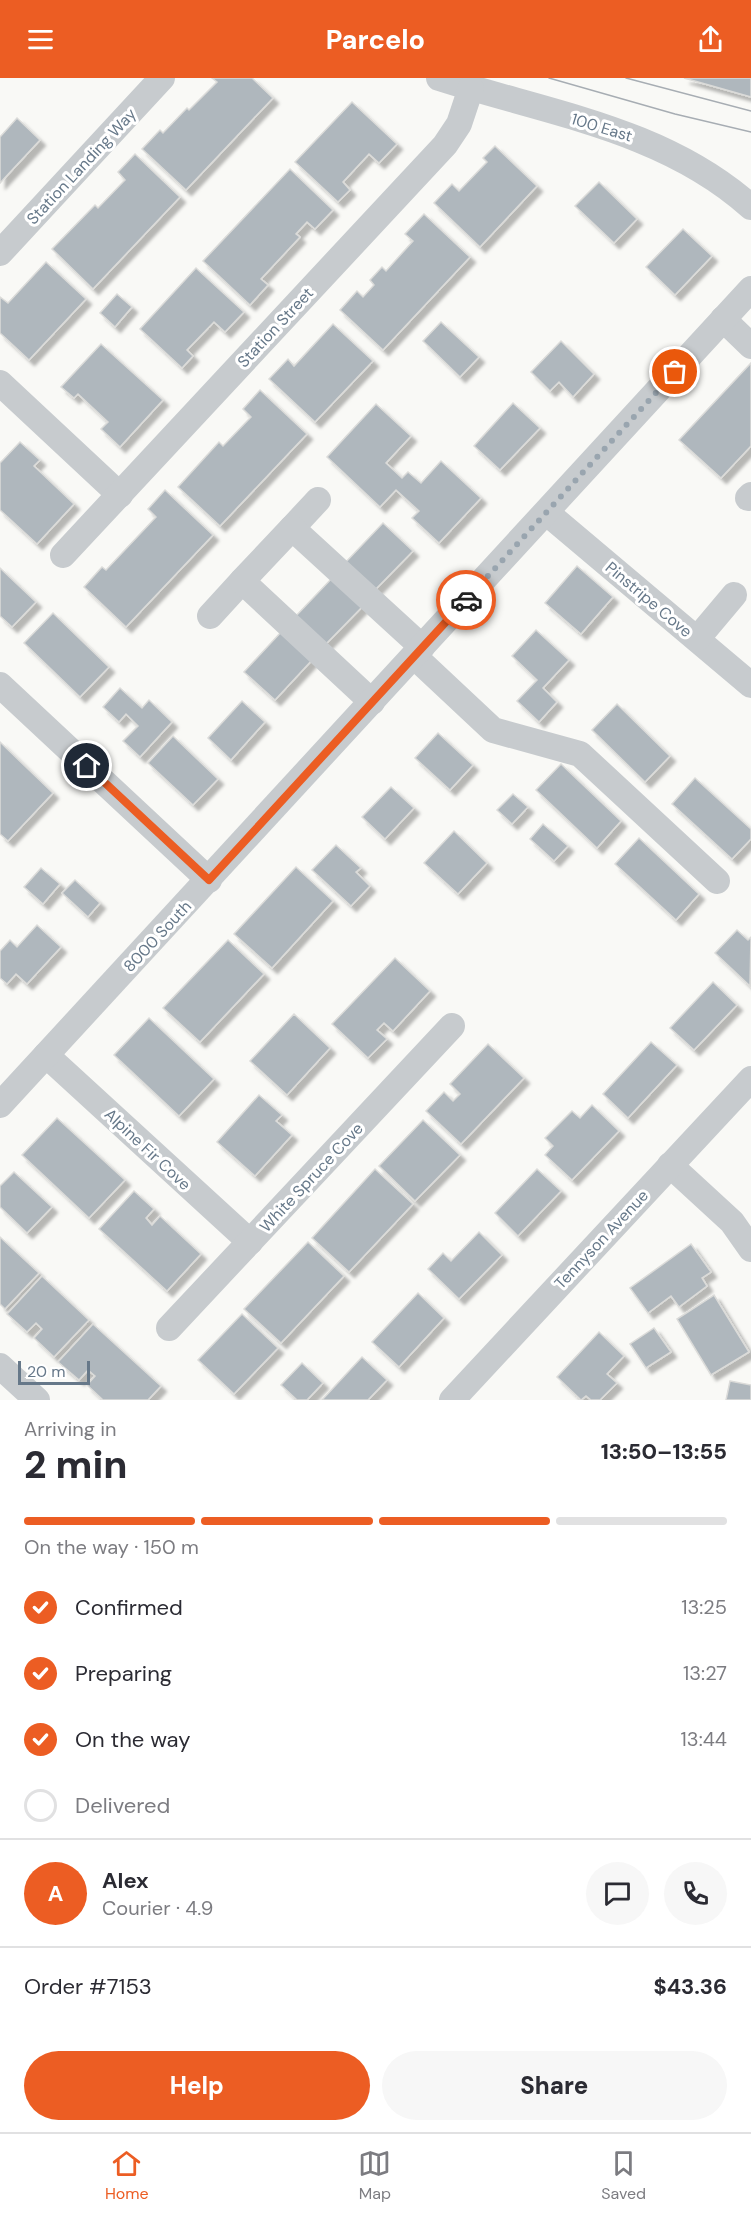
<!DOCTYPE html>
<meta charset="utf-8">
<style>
:root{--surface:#fff;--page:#f7f7f7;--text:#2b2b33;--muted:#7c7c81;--line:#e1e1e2;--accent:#ec5d23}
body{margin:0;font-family:"DM Sans",sans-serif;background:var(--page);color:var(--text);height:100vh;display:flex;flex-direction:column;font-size:22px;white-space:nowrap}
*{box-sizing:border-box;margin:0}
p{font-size:20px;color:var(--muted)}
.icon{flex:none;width:33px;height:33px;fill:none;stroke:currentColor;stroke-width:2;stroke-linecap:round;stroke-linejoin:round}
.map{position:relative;height:1322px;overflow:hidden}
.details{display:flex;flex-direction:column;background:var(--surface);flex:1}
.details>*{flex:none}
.scale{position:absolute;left:18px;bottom:15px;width:72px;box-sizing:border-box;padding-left:6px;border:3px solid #667889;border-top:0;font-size:16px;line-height:21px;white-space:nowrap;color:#667889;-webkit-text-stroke:4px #fff;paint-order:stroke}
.pin{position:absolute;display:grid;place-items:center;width:51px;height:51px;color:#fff;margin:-26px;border:3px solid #fff;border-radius:50%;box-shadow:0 2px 6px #0007}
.courier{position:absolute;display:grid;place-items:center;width:60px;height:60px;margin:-30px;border:4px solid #ec5d23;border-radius:50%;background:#fff;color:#222;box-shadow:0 2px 8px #0007}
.summary em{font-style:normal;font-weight:800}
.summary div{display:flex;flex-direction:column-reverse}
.summary{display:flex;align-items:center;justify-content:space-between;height:102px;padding:0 24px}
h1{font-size:39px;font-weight:800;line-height:45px}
.bar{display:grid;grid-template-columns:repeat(4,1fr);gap:9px 6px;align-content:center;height:72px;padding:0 24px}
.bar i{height:8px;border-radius:4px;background:var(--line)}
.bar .selected{background:var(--accent)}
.bar p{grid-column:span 4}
.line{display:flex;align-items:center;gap:15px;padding:0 24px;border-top:2px solid var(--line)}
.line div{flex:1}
.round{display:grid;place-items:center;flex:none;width:63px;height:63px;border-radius:32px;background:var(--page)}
ol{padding:0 24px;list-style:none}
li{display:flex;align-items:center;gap:18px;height:66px}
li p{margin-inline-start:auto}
li .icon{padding:6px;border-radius:50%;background:var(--accent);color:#fff;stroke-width:4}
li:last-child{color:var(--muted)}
li i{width:33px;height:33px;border:3px solid var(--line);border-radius:50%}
.action{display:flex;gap:12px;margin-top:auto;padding:12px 24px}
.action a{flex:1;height:69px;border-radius:36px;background:var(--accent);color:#fff;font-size:24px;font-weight:800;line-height:69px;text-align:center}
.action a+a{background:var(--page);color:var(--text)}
header{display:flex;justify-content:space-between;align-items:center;height:78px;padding:0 24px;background:var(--accent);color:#fff;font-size:27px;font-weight:800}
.tabs{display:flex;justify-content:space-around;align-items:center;height:84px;border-top:2px solid var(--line);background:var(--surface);font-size:16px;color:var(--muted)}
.tabs a{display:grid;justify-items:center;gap:3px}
.tabs .selected{color:var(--accent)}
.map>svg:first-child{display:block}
.building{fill:#afb7bd;stroke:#dbdbd9;stroke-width:1.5;filter:url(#shadow)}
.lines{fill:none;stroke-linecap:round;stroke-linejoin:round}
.minor{stroke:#c7cbce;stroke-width:26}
.tram{stroke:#a7adb3;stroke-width:1.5}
.done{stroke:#99a5af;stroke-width:6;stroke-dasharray:0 10.8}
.route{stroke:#ec5d23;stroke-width:8}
.labels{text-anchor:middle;stroke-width:6;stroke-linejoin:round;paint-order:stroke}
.street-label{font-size:16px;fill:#667889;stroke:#fff}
</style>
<header><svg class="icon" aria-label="menu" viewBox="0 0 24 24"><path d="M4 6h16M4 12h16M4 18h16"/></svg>Parcelo<svg class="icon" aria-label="share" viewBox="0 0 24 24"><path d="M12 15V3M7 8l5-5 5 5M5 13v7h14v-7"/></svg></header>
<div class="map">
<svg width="751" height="1322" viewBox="0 0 751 1322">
<defs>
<filter id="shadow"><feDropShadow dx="5.5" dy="5.5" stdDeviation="1.5" flood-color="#0004"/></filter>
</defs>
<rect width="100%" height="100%" fill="#f9f9f6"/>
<g class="building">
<polygon points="212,0 252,0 273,20 186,112 142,71 160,52 163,55 187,30 189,32 217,4"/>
<polygon points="684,0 751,0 751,19"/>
<polygon points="352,24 397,66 379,85 369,76 343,104 350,112 338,124 295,84"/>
<polygon points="17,40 40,62 0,105 0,59"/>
<polygon points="495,68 537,108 480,169 434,125 452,106 459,113 487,84 483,80"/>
<polygon points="135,76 180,119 93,211 52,171 95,127 98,130 125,102 118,94"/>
<polygon points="290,91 333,132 315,151 307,144 296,156 300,159 261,201 268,207 250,227 203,183"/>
<polygon points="599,104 637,141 614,165 575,128"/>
<polygon points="424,136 470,179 383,272 340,232 357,213 363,219 374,207 370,202 382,189 386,193 413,163 405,156"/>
<polygon points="683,151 712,178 675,217 646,189"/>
<polygon points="46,184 86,221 29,282 0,255 0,219 8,225"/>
<polygon points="196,190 244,234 225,254 214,244 187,272 193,278 182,290 140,251"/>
<polygon points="117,216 132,229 115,249 100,235"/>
<polygon points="441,244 479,279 460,299 423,263"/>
<polygon points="333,246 373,283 315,344 269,301 288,281 294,288"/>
<polygon points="561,263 594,296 573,319 559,304 550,313 531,294"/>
<polygon points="101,266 163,322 120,369 101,351 108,344 78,316 74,320 61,309"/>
<polygon points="751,285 751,368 721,400 679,362"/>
<polygon points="260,312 307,356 220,448 178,409 219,364 223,368 251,339 243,331"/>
<polygon points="513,325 540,350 500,392 474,368"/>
<polygon points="376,326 411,358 386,385 402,400 408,394 421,405 441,383 481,420 439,465 412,440 419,433 396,412 380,429 327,379"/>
<polygon points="20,364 40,382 34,388 74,426 37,466 0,432 0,385"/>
<polygon points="165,412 213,457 126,549 84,509 102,489 106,492 156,439 148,431"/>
<polygon points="383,445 413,473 373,514 344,486"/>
<polygon points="577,488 613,519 581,556 545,525"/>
<polygon points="0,490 36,524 12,549 0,538"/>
<polygon points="334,498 364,527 324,568 294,540"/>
<polygon points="53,535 109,589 80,619 24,565"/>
<polygon points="536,552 569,582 543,610 557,624 539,644 517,623 537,602 512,578"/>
<polygon points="282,553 313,581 275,622 244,594"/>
<polygon points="120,610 142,630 149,622 172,644 140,679 123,663 138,648 126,636 119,644 103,629"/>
<polygon points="242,623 265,644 231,682 208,660"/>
<polygon points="617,626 670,678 645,704 592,652"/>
<polygon points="438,655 473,687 450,712 415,680"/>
<polygon points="173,658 218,701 193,727 148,685"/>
<polygon points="0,664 53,715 8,763 0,756"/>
<polygon points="561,686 621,743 597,770 536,712"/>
<polygon points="695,700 751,751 751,761 732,781 672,726"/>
<polygon points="391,709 414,730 385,761 362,739"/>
<polygon points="513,716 528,729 512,746 497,732"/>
<polygon points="543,746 568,768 554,783 530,761"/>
<polygon points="454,753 487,785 458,816 424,785"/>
<polygon points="639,760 699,816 676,842 615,786"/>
<polygon points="336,767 361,790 356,794 370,808 351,828 312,792"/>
<polygon points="296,789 333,823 272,890 234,856"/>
<polygon points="41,790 60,806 43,826 24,809"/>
<polygon points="75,802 100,825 88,839 62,815"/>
<polygon points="37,847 61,869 27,906 16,896 7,906 0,900 0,873 10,862 17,869"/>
<polygon points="737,852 748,862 751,859 750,908 715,875"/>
<polygon points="228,862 264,896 200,964 163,930"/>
<polygon points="395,880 430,913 393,953 384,945 377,952 387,961 368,980 332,946"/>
<polygon points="713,904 737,927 694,972 670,950"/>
<polygon points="294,936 330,970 287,1017 250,983"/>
<polygon points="149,940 214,1001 179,1038 114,977"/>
<polygon points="651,964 677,987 628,1040 603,1016"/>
<polygon points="488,966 524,1000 461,1066 426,1033 444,1014 453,1023 460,1016 450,1006"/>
<polygon points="259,1017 282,1037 276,1043 292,1057 255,1098 217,1064"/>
<polygon points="592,1027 619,1053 572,1102 545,1077 553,1068 545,1060 572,1033 580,1040"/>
<polygon points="57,1040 125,1102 89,1140 22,1077"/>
<polygon points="423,1042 460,1077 415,1123 379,1088"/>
<polygon points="375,1091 413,1126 349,1194 312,1160"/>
<polygon points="537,1091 561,1113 518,1158 495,1135"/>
<polygon points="14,1094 52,1129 27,1155 0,1129 0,1108"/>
<polygon points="134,1113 154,1131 146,1140 152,1147 160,1138 201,1176 167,1213 99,1151"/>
<polygon points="479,1154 502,1177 459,1221 428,1191 443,1175 451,1183"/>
<polygon points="0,1159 39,1195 5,1231 0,1226"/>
<polygon points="308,1164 344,1198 281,1265 244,1231"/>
<polygon points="691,1166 711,1194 702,1200 707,1208 679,1229 671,1218 648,1235 630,1210"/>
<polygon points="42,1198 89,1242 54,1279 34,1260 42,1251 36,1245 27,1254 7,1236"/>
<polygon points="418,1215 444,1240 399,1289 372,1264"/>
<polygon points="714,1217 749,1274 711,1297 677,1241"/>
<polygon points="242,1236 278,1270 234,1316 198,1282"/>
<polygon points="93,1246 161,1308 148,1322 103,1322 87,1307 95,1298 88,1292 79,1302 58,1284"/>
<polygon points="654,1250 671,1274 646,1290 630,1266"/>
<polygon points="599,1254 624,1278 607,1296 617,1305 600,1322 591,1322 586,1318 581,1322 557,1299"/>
<polygon points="362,1279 387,1302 368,1322 322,1322"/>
<polygon points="302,1285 323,1305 307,1322 297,1322 281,1307"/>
<polygon points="730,1303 751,1307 751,1322 726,1322"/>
</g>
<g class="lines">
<g class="minor">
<path d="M439,0C547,35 664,51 751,129"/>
<polyline points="0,175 162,0"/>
<polyline points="723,241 751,268"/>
<polyline points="0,305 120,417"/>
<polyline points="748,420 751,417"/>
<polyline points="547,435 751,607"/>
<polyline points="292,450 318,422"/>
<polyline points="63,477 445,67 459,46 471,10"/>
<polyline points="210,538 242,503"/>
<polyline points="697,561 734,517"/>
<polyline points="414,578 493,652 580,676 717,803"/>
<polyline points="0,607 209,802"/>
<polyline points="372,624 242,503 292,450 422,569"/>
<polyline points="46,977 250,1164"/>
<polyline points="0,1027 751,211"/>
<polyline points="670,1087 732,1144 751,1171"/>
<polyline points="169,1250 452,948"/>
<polyline points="0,1288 37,1322"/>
<polyline points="452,1322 751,1001"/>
</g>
<g class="tram">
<polyline points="549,0 675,36 751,54"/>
<polyline points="626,0 751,33"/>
</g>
</g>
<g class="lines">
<polyline class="done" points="466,522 675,294"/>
<polyline class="route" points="87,688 209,802 466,522"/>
</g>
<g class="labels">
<g class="street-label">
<text transform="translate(602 49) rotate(17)" y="6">100 East</text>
<text transform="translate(81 88) rotate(-47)" y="6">Station Landing Way</text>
<text transform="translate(275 249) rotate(-47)" y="6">Station Street</text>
<text transform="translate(649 521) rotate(40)" y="6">Pinstripe Cove</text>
<text transform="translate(157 858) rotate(-47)" y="6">8000 South</text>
<text transform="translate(148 1071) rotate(43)" y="6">Alpine Fir Cove</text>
<text transform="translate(311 1099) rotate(-47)" y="6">White Spruce Cove</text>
<text transform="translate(601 1161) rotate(-47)" y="6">Tennyson Avenue</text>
</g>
</g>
</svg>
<div class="scale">20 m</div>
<div class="pin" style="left:675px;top:294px;background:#ea580c"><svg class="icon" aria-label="bag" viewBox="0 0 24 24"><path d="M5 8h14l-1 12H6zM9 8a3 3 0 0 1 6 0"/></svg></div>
<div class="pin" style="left:87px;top:688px;background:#1f2937"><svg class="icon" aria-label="home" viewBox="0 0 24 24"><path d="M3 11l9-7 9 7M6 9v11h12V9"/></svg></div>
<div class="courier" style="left:466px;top:522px"><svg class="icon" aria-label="car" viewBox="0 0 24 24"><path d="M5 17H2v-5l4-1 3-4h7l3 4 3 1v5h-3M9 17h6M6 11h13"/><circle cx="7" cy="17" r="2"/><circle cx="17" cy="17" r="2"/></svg></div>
</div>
<section class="details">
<div class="summary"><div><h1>2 min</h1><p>Arriving in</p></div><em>13:50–13:55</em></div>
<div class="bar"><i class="selected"></i><i class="selected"></i><i class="selected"></i><i></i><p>On the way · 150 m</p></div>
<ol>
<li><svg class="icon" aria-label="check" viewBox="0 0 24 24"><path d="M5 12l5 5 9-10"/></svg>Confirmed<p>13:25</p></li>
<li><svg class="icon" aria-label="check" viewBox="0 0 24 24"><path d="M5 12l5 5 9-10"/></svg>Preparing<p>13:27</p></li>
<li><svg class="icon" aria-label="check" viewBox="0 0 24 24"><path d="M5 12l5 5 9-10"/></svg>On the way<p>13:44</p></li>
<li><i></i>Delivered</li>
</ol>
<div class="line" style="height:108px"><b class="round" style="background:var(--accent);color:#fff">A</b><div><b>Alex</b><p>Courier · 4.9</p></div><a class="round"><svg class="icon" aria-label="chat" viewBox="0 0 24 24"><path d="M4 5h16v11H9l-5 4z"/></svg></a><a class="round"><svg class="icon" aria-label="phone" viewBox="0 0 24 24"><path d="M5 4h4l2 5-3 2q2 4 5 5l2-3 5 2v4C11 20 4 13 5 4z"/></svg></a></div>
<div class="line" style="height:78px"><div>Order #7153</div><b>$43.36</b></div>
<div class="action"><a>Help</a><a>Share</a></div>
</section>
<nav class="tabs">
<a class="selected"><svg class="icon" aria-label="home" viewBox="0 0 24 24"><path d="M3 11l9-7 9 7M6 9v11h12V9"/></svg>Home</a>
<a><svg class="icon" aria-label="map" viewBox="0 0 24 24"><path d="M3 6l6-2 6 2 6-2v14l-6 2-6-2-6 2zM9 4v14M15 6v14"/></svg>Map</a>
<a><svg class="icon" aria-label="saved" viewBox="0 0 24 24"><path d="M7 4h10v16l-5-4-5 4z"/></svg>Saved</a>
</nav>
